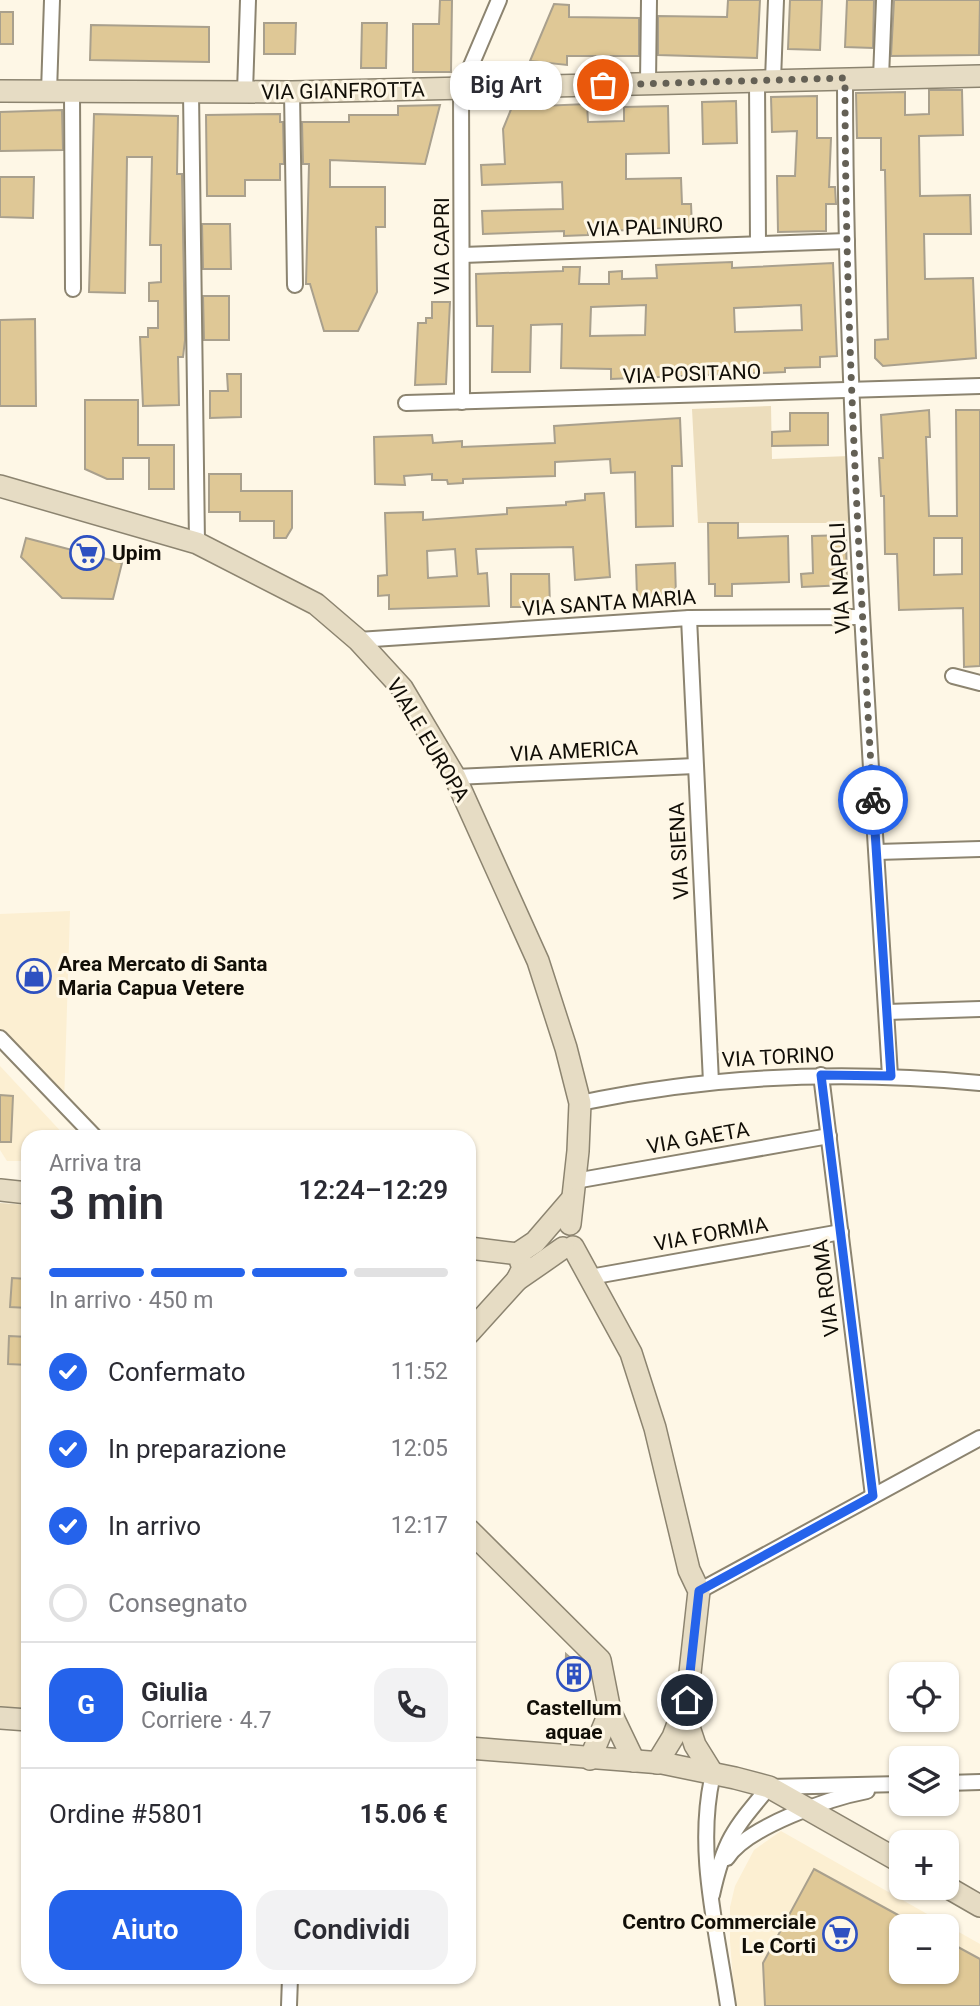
<!DOCTYPE html>
<html lang="it">
<meta charset="utf-8">
<style>
:root{--surface:#fff;--page:#f2f2f3;--text:#2b2b33;--muted:#7c7c81;--line:#e1e1e2;--accent:#2563eb}
body{margin:0;font-family:Roboto,sans-serif;background:var(--page);color:var(--text);height:100vh;display:flex;flex-direction:column;font-size:26px;white-space:nowrap}
*{box-sizing:border-box;margin:0}
p{font-size:23px;color:var(--muted)}
.icon{flex:none;width:38px;height:38px;fill:none;stroke:currentColor;stroke-width:2;stroke-linecap:round;stroke-linejoin:round}
.map{position:relative;flex:1;overflow:hidden}
.details{position:absolute;left:21px;top:1130px;width:455px;height:854px;display:flex;flex-direction:column;background:var(--surface);border-radius:21px;box-shadow:0 2px 5px #0004}
.details>*{flex:none}
.buttons{position:absolute;left:889px;top:1662px;display:grid;gap:14px}
.buttons a{display:grid;place-items:center;width:70px;height:70px;border-radius:14px;background:var(--surface);box-shadow:0 2px 5px #0004;font-size:35px}
.pin{position:absolute;display:grid;place-items:center;width:60px;height:60px;color:#fff;margin:-30px;border:4px solid #fff;border-radius:50%;box-shadow:0 2px 7px #0007}
.courier{position:absolute;display:grid;place-items:center;width:70px;height:70px;margin:-35px;border:5px solid #2563eb;border-radius:50%;background:#fff;color:#222;box-shadow:0 2px 9px #0007}
.bubble{position:absolute;height:49px;border-radius:21px;background:var(--surface);box-shadow:0 2px 5px #0004;font-size:23px;font-weight:600;line-height:49px;text-align:center}
.overview em{font-style:normal;font-weight:600}
.overview div{display:flex;flex-direction:column-reverse}
.overview{display:flex;align-items:center;justify-content:space-between;height:119px;padding:0 28px}
h1{font-size:46px;font-weight:600;line-height:52px}
.bar{display:grid;grid-template-columns:repeat(4,1fr);gap:10px 7px;align-content:center;height:84px;padding:0 28px}
.bar i{height:9px;border-radius:5px;background:var(--line)}
.bar .on{background:var(--accent)}
.bar p{grid-column:span 4}
.line{display:flex;align-items:center;gap:18px;padding:0 28px;border-top:2px solid var(--line)}
.line div{flex:1}
.round{display:grid;place-items:center;flex:none;width:74px;height:74px;border-radius:21px;background:var(--page)}
ol{padding:0 28px;list-style:none}
li{display:flex;align-items:center;gap:21px;height:77px}
li p{margin-inline-start:auto}
li .icon{padding:7px;border-radius:50%;background:var(--accent);color:#fff;stroke-width:4}
li:last-child{color:var(--muted)}
li i{width:38px;height:38px;border:4px solid var(--line);border-radius:50%}
.primary-button{display:flex;gap:14px;margin-top:auto;padding:14px 28px}
.primary-button a{flex:1;height:80px;border-radius:21px;background:var(--accent);color:#fff;font-size:28px;font-weight:600;line-height:80px;text-align:center}
.primary-button a+a{background:var(--page);color:var(--text)}
.map>svg:first-child{display:block}
.built{fill:#fcefd2;fill-rule:evenodd}
.green{fill:#ecddbc}
.building{fill:#dfc896;stroke:#a9a08d;stroke-width:2;fill-rule:evenodd}
.lines{fill:none;stroke-linecap:round;stroke-linejoin:round}
.street-casing{stroke:#8c8470;stroke-width:18}
.secondary-casing{stroke:#8c8470;stroke-width:24}
.street{stroke:#fff;stroke-width:14}
.secondary{stroke:#e6dcc4;stroke-width:21}
.done{stroke:#646055;stroke-width:7;stroke-dasharray:0 12.6}
.route{stroke:#2563eb;stroke-width:9}
.labels{text-anchor:middle;stroke-width:6;stroke-linejoin:round;paint-order:stroke}
.street-label{font-size:21px;fill:#110e07;stroke:#fef7e6}
.poi-label{font-size:21px;font-weight:bold;fill:#110e07;stroke:#fef7e6;text-anchor:start}
</style>
<div class="map">
<svg width="980" height="2006" viewBox="0 0 980 2006">
<rect width="100%" height="100%" fill="#fef7e6"/>
<g class="built">
<polygon points="70,911 64,1105 0,1038 0,914"/>
<polygon points="0,1066 66,1137 28,1138 28,1161 7,1161 0,1150"/>
<path d="M781,1831L980,1944V2006H735L730,1941V1907L735,1886L754,1850ZM901,1927H947V1972H901Z"/>
</g>
<g class="green">
<polygon points="771,406 772,459 849,456 851,523 698,523 692,409"/>
<polygon points="0,1203 28,1205 28,1720 0,1718"/>
</g>
<g class="building">
<polygon points="440,0 452,0 451,72 413,72 413,24 439,24"/>
<polygon points="728,0 760,0 757,58 658,55 658,16 727,17"/>
<polygon points="790,0 822,0 820,50 788,49"/>
<polygon points="847,0 874,0 873,48 845,47"/>
<polygon points="894,0 980,0 979,55 891,56"/>
<polygon points="554,4 569,5 569,17 639,18 639,56 567,56 567,65 530,61"/>
<rect x="0" y="12" width="13" height="32"/>
<polygon points="264,23 296,23 295,54 264,54"/>
<polygon points="362,23 387,23 386,68 361,68"/>
<polygon points="91,25 209,27 209,62 90,60"/>
<polygon points="929,90 962,90 963,135 919,136 920,196 970,195 971,234 924,234 925,279 973,278 976,358 883,366 875,358 875,340 888,339 885,170 881,170 881,138 857,138 856,93 905,92 905,115 929,114"/>
<polygon points="817,96 817,138 831,138 829,187 835,187 836,204 826,204 826,231 778,232 777,176 795,176 797,131 772,132 771,97"/>
<polygon points="541,101 541,106 587,104 588,122 624,121 624,107 668,106 669,153 626,154 626,179 681,178 682,204 691,204 692,227 588,232 588,235 564,236 564,231 483,234 482,211 563,209 562,182 482,185 481,165 505,164 503,129 514,102"/>
<polygon points="736,101 737,143 703,144 702,102"/>
<polygon points="440,105 425,164 330,160 330,187 385,187 385,227 376,227 377,292 358,331 324,331 310,284 306,284 309,164 303,164 302,122 349,122 349,115 398,115 398,106"/>
<polygon points="62,110 63,150 0,151 0,112"/>
<polygon points="94,114 178,116 177,174 182,174 185,340 183,357 178,357 179,405 143,406 140,337 148,337 148,328 158,328 158,301 149,301 149,283 161,282 161,245 150,245 152,157 127,157 125,293 89,292"/>
<polygon points="280,114 280,122 283,122 284,164 280,164 280,180 245,180 245,196 207,196 206,115"/>
<polygon points="0,177 34,177 33,218 0,217"/>
<polygon points="202,224 230,224 231,269 203,269"/>
<path d="M732,262V268L833,263L837,356L820,357V367L785,368V372L611,379V369L561,368L562,324L531,325L530,372H492L493,326H477L476,274L563,271V267H580L579,284H609V272L622,271V279L657,278L656,265ZM646,305L645,335L590,336L591,307ZM801,305L802,330L735,332L734,308Z"/>
<polygon points="203,296 229,296 229,340 204,340"/>
<polygon points="432,302 450,302 446,384 415,385 418,323 426,323 426,318 432,318"/>
<polygon points="35,319 36,406 0,406 0,320"/>
<polygon points="227,374 241,374 241,417 210,418 210,391 228,391"/>
<polygon points="85,400 138,400 138,445 174,445 174,489 149,489 149,458 123,458 123,479 107,479 85,469"/>
<path d="M929,410L930,437H926L929,516H957L956,410H980V666L964,667L963,608L899,610L897,554H885L884,496H881L879,458H883L881,415ZM934,538H962V574L934,575Z"/>
<polygon points="790,413 828,413 828,445 772,446 772,432 790,431"/>
<polygon points="680,418 682,466 672,466 673,526 636,527 635,472 611,473 610,459 555,462 555,476 463,479 463,483 448,484 447,480 432,480 432,474 404,476 405,485 375,484 374,437 432,435 433,443 462,441 462,447 555,443 554,426"/>
<polygon points="209,474 241,474 241,491 292,491 292,528 286,538 274,538 274,521 240,521 240,512 209,512"/>
<path d="M604,493L610,577L575,580L573,547L476,549L478,574L487,573L489,606L389,609V595L378,596V576L387,575L385,513L423,512V520L507,514V508L566,505V502L585,500V494ZM455,549L457,576L428,578L427,551Z"/>
<polygon points="708,523 738,523 738,538 788,536 789,582 732,584 732,596 715,596 715,584 709,584"/>
<polygon points="846,535 847,585 802,587 801,574 813,573 812,536"/>
<polygon points="26,538 122,563 113,599 62,598 21,557"/>
<polygon points="675,563 676,596 637,597 636,565"/>
<polygon points="511,574 549,574 550,607 511,607"/>
<polygon points="0,1095 13,1096 11,1142 0,1142"/>
<polygon points="12,1278 28,1279 28,1308 10,1307"/>
<polygon points="9,1336 28,1337 28,1365 8,1364"/>
<polygon points="566,1654 582,1668 582,1680 565,1680"/>
<polygon points="814,1869 920,1927 901,1927 901,1972 947,1972 947,1941 980,1959 980,2006 765,2006 763,1963"/>
</g>
<g class="lines">
<g class="street-casing">
<g id="street">
<path d="M845,78C845,411 870,744 890,1076"/>
<polyline points="881,78 884,0"/>
<polyline points="773,80 776,0"/>
<polyline points="757,81 758,244"/>
<polyline points="648,83 649,0"/>
<polyline points="49,92 52,0"/>
<polyline points="191,92 197,543"/>
<polyline points="245,92 248,0"/>
<polyline points="292,92 295,285"/>
<polyline points="72,93 73,289"/>
<polyline points="463,255 847,241"/>
<polyline points="462,402 461,89 499,0"/>
<polyline points="406,403 980,386"/>
<polyline points="689,618 711,1082"/>
<polyline points="358,640 689,618 862,617"/>
<polyline points="953,676 980,683"/>
<polyline points="455,777 695,766"/>
<polyline points="877,852 980,849"/>
<polyline points="887,1012 980,1009"/>
<polyline points="0,1038 96,1138"/>
<polyline points="821,1075 873,1496"/>
<path d="M580,1103C712,1075 845,1070 980,1083"/>
<polyline points="575,1181 829,1136"/>
<polyline points="590,1277 841,1232"/>
<polyline points="699,1591 980,1438"/>
<path d="M713,1774C695,1850 717,1929 728,2006"/>
<polyline points="947,1783 980,1782"/>
<path d="M727,1858C747,1827 830,1798 867,1791"/>
<path d="M712,1895C724,1840 734,1829 769,1787L901,1784"/>
<polyline points="289,2006 290,1978"/>
</g>
</g>
<g class="secondary-casing">
<g id="secondary">
<polyline points="0,91 292,92 980,76"/>
<polyline points="0,486 197,543 316,604 358,640 402,688 455,777 538,961 566,1048 580,1103 578,1151 570,1224"/>
<polyline points="0,1190 28,1193"/>
<polyline points="573,1247 631,1353 655,1428 689,1570 699,1591 687,1700 688,1724 695,1745 713,1774"/>
<polyline points="469,1248 518,1254 523,1268 517,1280"/>
<polyline points="517,1254 535,1242 572,1199"/>
<polyline points="469,1333 517,1280 563,1248"/>
<polyline points="469,1530 600,1660 610,1711 634,1761"/>
<polyline points="0,1718 28,1720"/>
<polyline points="469,1748 662,1763 735,1778 769,1787 901,1862"/>
<polyline points="590,1759 610,1711"/>
<polyline points="657,1763 673,1737 685,1705"/>
<polyline points="947,1887 980,1906"/>
</g>
</g>
<use href="#street" class="street"/>
<use href="#secondary" class="secondary"/>
</g>
<g class="lines">
<path class="done" d="M603,85L845,78C845,319 859,560 873,800"/>
<polyline class="route" points="687,1700 699,1591 873,1496 821,1075 891,1076 873,800"/>
</g>
<defs>
<g id="supermarket-ring" transform="scale(1.75)"><circle r="9.5" fill="#fef7e6" stroke="#2e51c1" stroke-width="1.5"/><path d="M-6-5.5h2.5l.6 2H6L4.5 2H-2.5L-4.4-4H-6ZM-1.5 3.2a1.3 1.3 0 1 0 .1 0ZM3 3.2a1.3 1.3 0 1 0 .1 0Z" fill="#2e51c1"/></g>
<g id="shop-ring" transform="scale(1.75)"><circle r="9.5" fill="#fef7e6" stroke="#2e51c1" stroke-width="1.5"/><path d="M-5-2.5h2.3a2.7 3.5 0 0 1 5.4 0H5L5.5 6h-11ZM-1.5-2.5h3a1.5 2.3 0 0 0-3 0Z" fill="#2e51c1"/></g>
<g id="building-ring" transform="scale(1.75)"><circle r="9.5" fill="#fef7e6" stroke="#2e51c1" stroke-width="1.5"/><path d="M-4-6H4V6H1V3H-1V6H-4ZM-2.5-4.3h1.7v1.8h-1.7ZM.8-4.3h1.7v1.8H.8ZM-2.5-1h1.7V.8h-1.7ZM.8-1h1.7V.8H.8Z" fill="#2e51c1"/></g>
</defs>
<g fill-rule="evenodd">
<use href="#supermarket-ring" x="87" y="553"/>
<use href="#shop-ring" x="34" y="976"/>
<use href="#building-ring" x="574" y="1674"/>
<use href="#supermarket-ring" x="840" y="1934"/>
</g>
<g class="labels">
<g class="street-label">
<text transform="translate(343 91) rotate(-1)" y="7">VIA GIANFROTTA</text>
<text transform="translate(655 227) rotate(-2)" y="7">VIA PALINURO</text>
<text transform="translate(442 246) rotate(-90)" y="7">VIA CAPRI</text>
<text transform="translate(692 374) rotate(-2)" y="7">VIA POSITANO</text>
<text transform="translate(840 578) rotate(-93)" y="7">VIA NAPOLI</text>
<text transform="translate(609 603) rotate(-4)" y="7">VIA SANTA MARIA</text>
<text transform="translate(428 740) rotate(59)" y="7">VIALE EUROPA</text>
<text transform="translate(574 751) rotate(-3)" y="7">VIA AMERICA</text>
<text transform="translate(679 851) rotate(-93)" y="7">VIA SIENA</text>
<text transform="translate(778 1057) rotate(-3)" y="7">VIA TORINO</text>
<text transform="translate(698 1138) rotate(-10)" y="7">VIA GAETA</text>
<text transform="translate(711 1234) rotate(-10)" y="7">VIA FORMIA</text>
<text transform="translate(826 1288) rotate(-97)" y="7">VIA ROMA</text>
</g>
<g class="poi-label">
<text x="112" y="560">Upim</text>
<text x="58" y="971">Area Mercato di Santa<tspan x="58" dy="24">Maria Capua Vetere</tspan></text>
<text x="574" y="1715" text-anchor="middle">Castellum<tspan x="574" dy="24">aquae</tspan></text>
<text x="816" y="1929" text-anchor="end">Centro Commerciale<tspan x="816" dy="24">Le Corti</tspan></text>
</g>
</g>
</svg>
<div class="buttons">
<a><svg class="icon" aria-label="locate" viewBox="0 0 24 24"><circle cx="12" cy="12" r="6"/><path d="M12 2v4M12 18v4M2 12h4M18 12h4"/></svg></a>
<a><svg class="icon" aria-label="layers" viewBox="0 0 24 24"><path d="M12 4l9 5-9 5-9-5zM3 14l9 5 9-5"/></svg></a>
<a>+</a>
<a>−</a>
</div>
<div class="pin" style="left:603px;top:85px;background:#ea580c"><svg class="icon" aria-label="bag" viewBox="0 0 24 24"><path d="M5 8h14l-1 12H6zM9 8a3 3 0 0 1 6 0"/></svg></div>
<div class="pin" style="left:687px;top:1700px;background:#1f2937"><svg class="icon" aria-label="home" viewBox="0 0 24 24"><path d="M3 11l9-7 9 7M6 9v11h12V9"/></svg></div>
<div class="courier" style="left:873px;top:800px"><svg class="icon" aria-label="bike" viewBox="0 0 24 24"><circle cx="6" cy="16" r="4"/><circle cx="18" cy="16" r="4"/><path d="M6 16l4-8h5l3 8M10 8l3 8H6M13 5h3"/></svg></div>
<div class="bubble" style="left:450px;top:61px;width:112px">Big Art</div>
<section class="details">
<div class="overview"><div><h1>3 min</h1><p>Arriva tra</p></div><em>12:24–12:29</em></div>
<div class="bar"><i class="on"></i><i class="on"></i><i class="on"></i><i></i><p>In arrivo · 450 m</p></div>
<ol>
<li><svg class="icon" aria-label="check" viewBox="0 0 24 24"><path d="M5 12l5 5 9-10"/></svg>Confermato<p>11:52</p></li>
<li><svg class="icon" aria-label="check" viewBox="0 0 24 24"><path d="M5 12l5 5 9-10"/></svg>In preparazione<p>12:05</p></li>
<li><svg class="icon" aria-label="check" viewBox="0 0 24 24"><path d="M5 12l5 5 9-10"/></svg>In arrivo<p>12:17</p></li>
<li><i></i>Consegnato</li>
</ol>
<div class="line" style="height:126px"><b class="round" style="background:var(--accent);color:#fff">G</b><div><b>Giulia</b><p>Corriere · 4.7</p></div><a class="round"><svg class="icon" aria-label="phone" viewBox="0 0 24 24"><path d="M5 4h4l2 5-3 2q2 4 5 5l2-3 5 2v4C11 20 4 13 5 4z"/></svg></a></div>
<div class="line" style="height:91px"><div>Ordine #5801</div><b>15.06 €</b></div>
<div class="primary-button"><a>Aiuto</a><a>Condividi</a></div>
</section>
</div>
